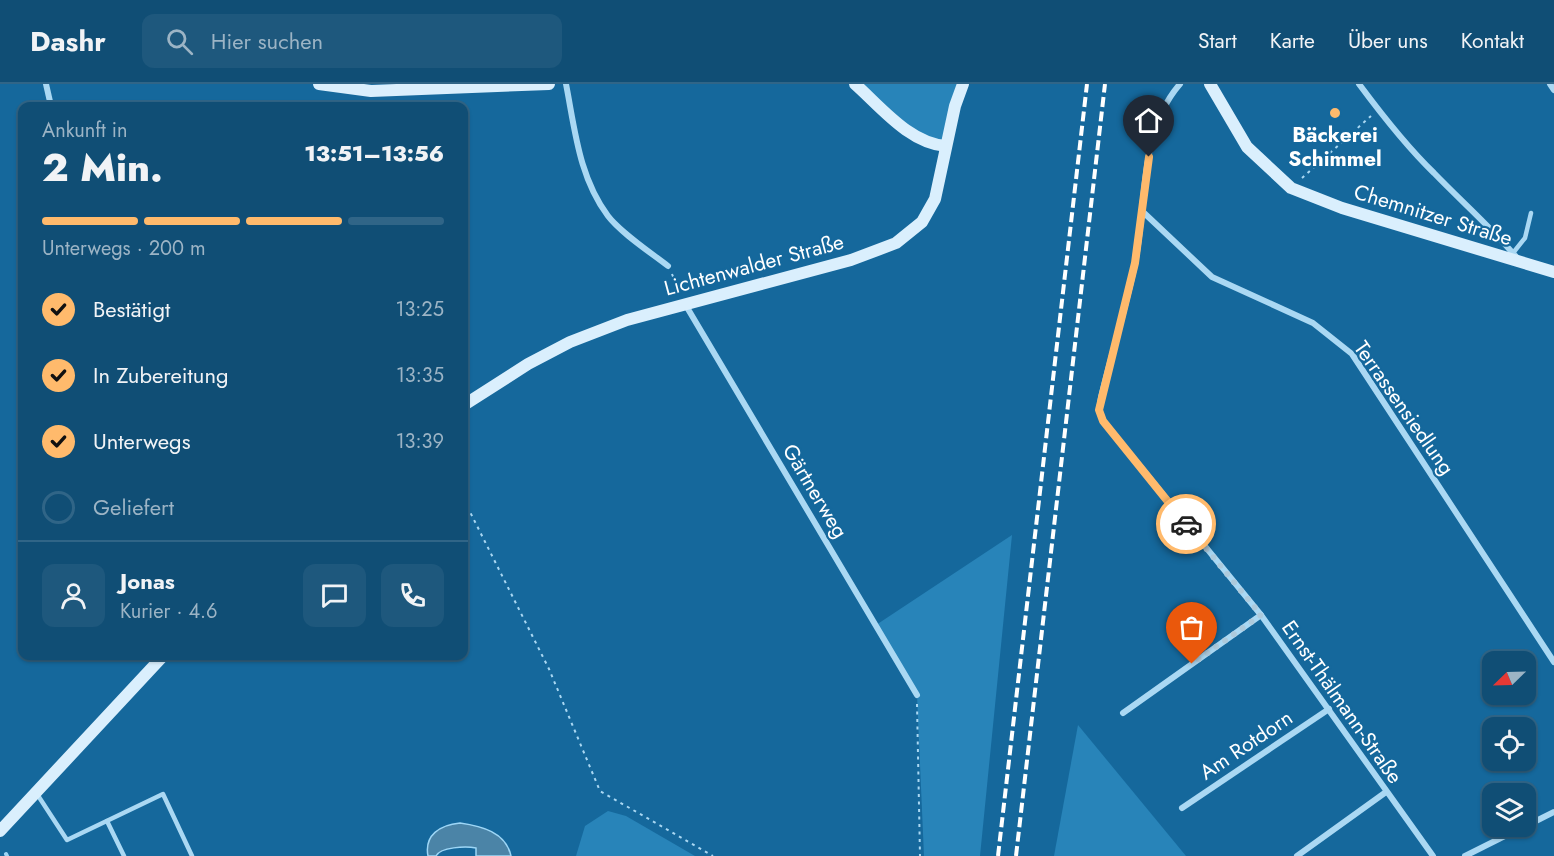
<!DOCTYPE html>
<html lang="de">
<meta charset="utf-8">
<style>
:root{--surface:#104e75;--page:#1e587d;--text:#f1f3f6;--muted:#9cb4c5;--line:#306587;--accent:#ffba6c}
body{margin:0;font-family:Jost,sans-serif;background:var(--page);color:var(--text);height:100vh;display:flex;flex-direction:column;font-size:22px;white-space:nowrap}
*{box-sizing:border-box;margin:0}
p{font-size:20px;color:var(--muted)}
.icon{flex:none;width:33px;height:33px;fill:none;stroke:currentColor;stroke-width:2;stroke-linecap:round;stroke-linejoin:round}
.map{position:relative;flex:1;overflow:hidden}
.drawer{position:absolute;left:18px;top:18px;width:450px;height:558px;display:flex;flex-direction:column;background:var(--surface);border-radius:12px;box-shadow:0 2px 4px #0004,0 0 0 2px var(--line)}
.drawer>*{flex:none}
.needle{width:39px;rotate:247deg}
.fabs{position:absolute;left:1482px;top:567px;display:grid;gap:12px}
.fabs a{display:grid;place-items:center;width:54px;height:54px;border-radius:12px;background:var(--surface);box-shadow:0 2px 4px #0004,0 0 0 2px var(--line);font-size:30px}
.pin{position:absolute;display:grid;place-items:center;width:51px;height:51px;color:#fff;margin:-62px -26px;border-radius:50% 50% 50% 0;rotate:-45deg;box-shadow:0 0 6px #0007}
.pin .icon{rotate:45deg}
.courier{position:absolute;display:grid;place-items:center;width:60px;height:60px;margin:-30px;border:4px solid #ffba6c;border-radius:50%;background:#fff;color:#222;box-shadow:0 2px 8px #0007}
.overview em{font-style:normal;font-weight:800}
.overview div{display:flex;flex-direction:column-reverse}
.overview{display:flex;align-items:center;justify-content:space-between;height:102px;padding:0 24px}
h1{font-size:39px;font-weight:800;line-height:45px}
.bar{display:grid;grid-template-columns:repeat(4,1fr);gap:9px 6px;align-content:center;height:72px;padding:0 24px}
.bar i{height:8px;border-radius:4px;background:var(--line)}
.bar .on{background:var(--accent)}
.bar p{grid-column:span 4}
.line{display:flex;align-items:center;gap:15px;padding:0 24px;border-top:2px solid var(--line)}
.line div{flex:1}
.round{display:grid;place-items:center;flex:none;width:63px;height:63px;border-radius:12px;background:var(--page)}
ol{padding:0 24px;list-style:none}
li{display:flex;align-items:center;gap:18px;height:66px}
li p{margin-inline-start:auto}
li .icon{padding:6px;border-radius:50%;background:var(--accent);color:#111;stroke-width:4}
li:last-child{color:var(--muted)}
li i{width:33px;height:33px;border:3px solid var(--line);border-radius:50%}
header{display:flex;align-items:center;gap:36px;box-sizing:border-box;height:84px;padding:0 30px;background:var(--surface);border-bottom:2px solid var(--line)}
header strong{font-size:28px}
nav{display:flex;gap:33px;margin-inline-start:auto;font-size:21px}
.search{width:420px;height:54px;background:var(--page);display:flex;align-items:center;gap:15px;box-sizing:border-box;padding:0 21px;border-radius:12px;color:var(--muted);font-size:22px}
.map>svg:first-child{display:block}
.green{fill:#2884b9}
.water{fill:#4b84a7;stroke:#9dd6f6;stroke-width:1.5}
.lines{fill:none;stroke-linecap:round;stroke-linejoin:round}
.stream{stroke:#9dd6f6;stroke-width:4}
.path{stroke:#aad8f3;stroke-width:2;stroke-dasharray:3 4.5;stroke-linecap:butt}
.lane{stroke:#aad8f3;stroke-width:4.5}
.street{stroke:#aad8f3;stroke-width:6}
.secondary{stroke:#daeffd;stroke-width:12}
.rail{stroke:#fff;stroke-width:4;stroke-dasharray:10 4.5;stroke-linecap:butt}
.done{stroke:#adcadc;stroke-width:6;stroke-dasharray:0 10.8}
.route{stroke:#ffba6c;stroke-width:8}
.poi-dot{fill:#ffba6c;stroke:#15689c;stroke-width:2}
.labels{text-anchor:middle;stroke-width:4.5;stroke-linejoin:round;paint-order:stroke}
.poi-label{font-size:21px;font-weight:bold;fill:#fff;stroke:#15689c}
.street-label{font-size:21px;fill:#fff;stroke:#15689c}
</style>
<header>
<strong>Dashr</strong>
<div class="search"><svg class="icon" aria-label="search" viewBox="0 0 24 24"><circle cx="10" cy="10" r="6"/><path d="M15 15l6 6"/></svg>Hier suchen</div>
<nav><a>Start</a><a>Karte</a><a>Über uns</a><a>Kontakt</a></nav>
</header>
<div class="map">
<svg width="1554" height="772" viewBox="0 0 1554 772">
<rect width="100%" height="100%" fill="#15689c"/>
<g class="green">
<polygon points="855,0 963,0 946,62 933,61"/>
<polygon points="1012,451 980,772 924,772 917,611 876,541"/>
<polygon points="1078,641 1186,772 1054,772"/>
<polygon points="608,727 626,732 695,772 576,772 585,742"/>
</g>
<path class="water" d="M460,739C481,742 506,748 511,772H476V764C466,762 440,763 436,772H428C424,751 440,741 460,739Z"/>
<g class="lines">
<polyline class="stream" points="6,770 7,772"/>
<g class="path">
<polyline points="1302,94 1371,32"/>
<polyline points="672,190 680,210"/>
<polyline points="464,416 549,585 600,707 713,772"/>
<polyline points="917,620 920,772"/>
</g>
<g class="lane">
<polyline points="1513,169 1525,154 1531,129"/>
<polyline points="37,710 67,756 163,710 192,772"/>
<polyline points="107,737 124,772"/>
</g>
<g class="street">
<polyline points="46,0 51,22"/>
<path d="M566,0C575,46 579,93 608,132C621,149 650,168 668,182"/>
<path d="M1180,0C1138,48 1147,121 1135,180C1126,224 1112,268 1101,313L1099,326L1103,337L1261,531L1433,772"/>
<path d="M1359,0C1382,31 1406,62 1434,89C1462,118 1492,144 1518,175"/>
<polyline points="1550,0 1554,6"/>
<polyline points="1142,127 1212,193 1313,239 1352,270 1554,578"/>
<polyline points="685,220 917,611"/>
<polyline points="1123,629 1261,531"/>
<polyline points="1182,724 1329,625"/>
<polyline points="1526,742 1554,728"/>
<polyline points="1297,772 1386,708"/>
<polyline points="1465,772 1525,742"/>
</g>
<g class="secondary">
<polyline points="319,0 371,7 549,0"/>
<path d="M855,0C881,23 909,59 946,62"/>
<polyline points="1210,0 1247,63 1291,104 1342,124 1554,188"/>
<polyline points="464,321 528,280 570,258 627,236 851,176 896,159 922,138 935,115 955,22 963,0"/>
<polyline points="0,747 163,572"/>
</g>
<g class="rail">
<polyline points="998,772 1087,0"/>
<polyline points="1016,772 1105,0"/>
</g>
</g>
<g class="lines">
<polyline class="done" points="1186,440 1261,531 1192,580"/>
<polyline class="route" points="1149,73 1135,179 1099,326 1103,337 1186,440"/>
</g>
<circle class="poi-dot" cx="1335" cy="29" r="6"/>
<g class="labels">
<g class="poi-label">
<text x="1335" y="58">Bäckerei<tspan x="1335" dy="24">Schimmel</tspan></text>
</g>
<g class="street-label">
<text transform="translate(1433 131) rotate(17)" y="7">Chemnitzer Straße</text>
<text transform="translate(754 181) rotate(-15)" y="7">Lichtenwalder Straße</text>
<text transform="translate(1404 324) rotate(55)" y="7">Terrassensiedlung</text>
<text transform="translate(815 407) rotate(59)" y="7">Gärtnerweg</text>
<text transform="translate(1342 618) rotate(55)" y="7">Ernst-Thälmann-Straße</text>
<text transform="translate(1246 661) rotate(-34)" y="7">Am Rotdorn</text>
</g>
</g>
</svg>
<div class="fabs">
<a><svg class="needle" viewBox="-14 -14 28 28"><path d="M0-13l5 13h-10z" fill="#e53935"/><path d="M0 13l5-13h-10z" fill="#9cb4c5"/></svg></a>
<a><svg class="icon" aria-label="locate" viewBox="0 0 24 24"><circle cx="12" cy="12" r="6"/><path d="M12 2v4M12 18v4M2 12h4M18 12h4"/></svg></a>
<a><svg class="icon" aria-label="layers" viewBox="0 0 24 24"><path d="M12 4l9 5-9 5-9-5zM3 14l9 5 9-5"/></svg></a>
</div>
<div class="pin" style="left:1192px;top:580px;background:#ea580c"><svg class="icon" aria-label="bag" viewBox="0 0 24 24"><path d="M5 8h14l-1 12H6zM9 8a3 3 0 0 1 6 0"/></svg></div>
<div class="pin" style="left:1149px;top:73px;background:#1f2937"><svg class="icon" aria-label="home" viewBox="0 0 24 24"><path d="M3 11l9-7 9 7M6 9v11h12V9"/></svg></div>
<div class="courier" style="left:1186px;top:440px"><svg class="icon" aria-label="car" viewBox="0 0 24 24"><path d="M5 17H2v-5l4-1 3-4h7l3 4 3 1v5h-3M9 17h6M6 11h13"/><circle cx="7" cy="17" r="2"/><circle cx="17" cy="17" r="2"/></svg></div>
<section class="drawer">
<div class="overview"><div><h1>2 Min.</h1><p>Ankunft in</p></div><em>13:51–13:56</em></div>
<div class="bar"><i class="on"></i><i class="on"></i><i class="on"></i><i></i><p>Unterwegs · 200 m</p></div>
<ol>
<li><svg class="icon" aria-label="check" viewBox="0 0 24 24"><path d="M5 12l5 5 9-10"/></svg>Bestätigt<p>13:25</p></li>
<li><svg class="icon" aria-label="check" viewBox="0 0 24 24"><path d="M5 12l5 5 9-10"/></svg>In Zubereitung<p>13:35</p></li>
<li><svg class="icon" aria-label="check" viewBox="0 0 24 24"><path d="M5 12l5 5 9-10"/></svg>Unterwegs<p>13:39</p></li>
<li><i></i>Geliefert</li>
</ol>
<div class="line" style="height:108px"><a class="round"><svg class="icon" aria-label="person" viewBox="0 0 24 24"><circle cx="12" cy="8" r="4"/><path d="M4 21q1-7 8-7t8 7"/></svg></a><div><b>Jonas</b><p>Kurier · 4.6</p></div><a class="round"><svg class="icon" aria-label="chat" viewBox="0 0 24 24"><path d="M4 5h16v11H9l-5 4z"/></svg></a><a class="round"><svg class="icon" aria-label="phone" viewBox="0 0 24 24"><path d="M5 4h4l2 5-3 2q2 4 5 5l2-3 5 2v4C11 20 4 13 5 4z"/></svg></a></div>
</section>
</div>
